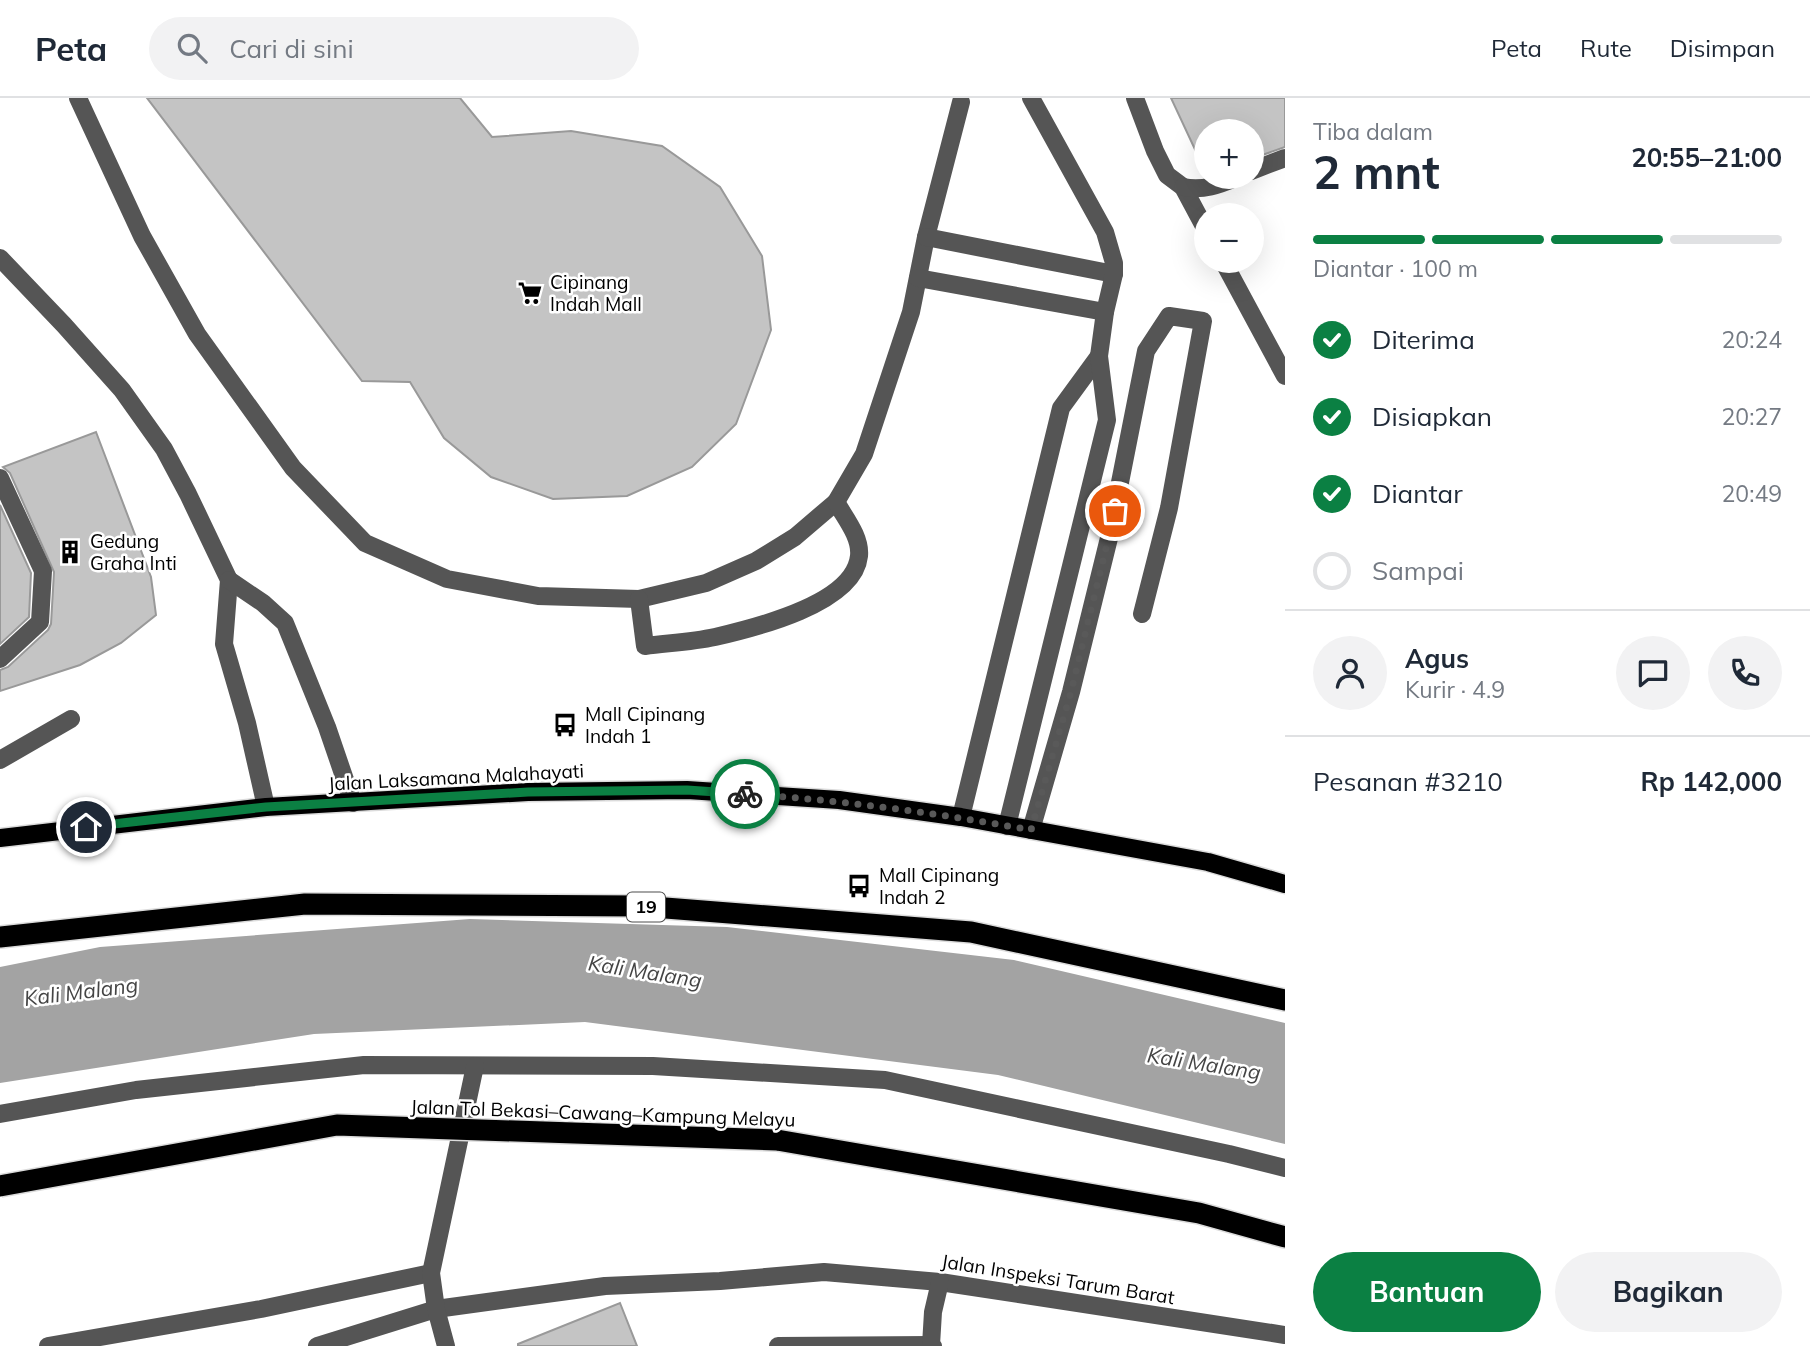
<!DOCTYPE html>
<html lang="id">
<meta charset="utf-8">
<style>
:root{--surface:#fff;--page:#f2f2f3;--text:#1f2937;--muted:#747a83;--line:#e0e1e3;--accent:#0b8043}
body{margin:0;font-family:Mulish,sans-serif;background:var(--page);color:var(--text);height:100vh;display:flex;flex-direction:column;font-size:26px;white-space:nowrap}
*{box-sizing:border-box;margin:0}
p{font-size:23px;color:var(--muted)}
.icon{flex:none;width:38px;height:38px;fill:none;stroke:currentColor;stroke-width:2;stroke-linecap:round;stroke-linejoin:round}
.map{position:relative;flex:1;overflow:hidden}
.sheet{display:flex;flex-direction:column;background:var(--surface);width:525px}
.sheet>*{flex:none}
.controls{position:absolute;left:1194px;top:21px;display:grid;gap:14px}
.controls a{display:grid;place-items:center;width:70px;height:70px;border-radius:50%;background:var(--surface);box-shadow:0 7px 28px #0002;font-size:35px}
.pin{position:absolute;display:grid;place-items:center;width:60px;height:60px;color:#fff;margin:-30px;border:4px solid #fff;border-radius:50%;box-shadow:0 2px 7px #0007}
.courier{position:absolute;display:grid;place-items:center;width:70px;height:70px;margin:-35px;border:5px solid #0b8043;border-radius:50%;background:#fff;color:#222;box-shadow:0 2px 9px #0007}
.summary em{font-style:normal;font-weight:700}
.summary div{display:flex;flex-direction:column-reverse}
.summary{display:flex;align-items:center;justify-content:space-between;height:119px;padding:0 28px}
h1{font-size:46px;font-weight:700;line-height:52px}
.bar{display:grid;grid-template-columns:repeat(4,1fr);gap:10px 7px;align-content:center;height:84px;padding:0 28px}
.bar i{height:9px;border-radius:5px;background:var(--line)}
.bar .selected{background:var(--accent)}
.bar p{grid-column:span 4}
.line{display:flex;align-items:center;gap:18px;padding:0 28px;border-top:2px solid var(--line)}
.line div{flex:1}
.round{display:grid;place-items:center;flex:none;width:74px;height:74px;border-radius:37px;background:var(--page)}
ol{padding:0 28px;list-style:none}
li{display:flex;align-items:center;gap:21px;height:77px}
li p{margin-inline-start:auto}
li .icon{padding:7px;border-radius:50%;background:var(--accent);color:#fff;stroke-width:4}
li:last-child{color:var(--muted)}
li i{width:38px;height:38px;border:4px solid var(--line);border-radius:50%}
.cta{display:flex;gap:14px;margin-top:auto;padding:14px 28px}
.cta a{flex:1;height:80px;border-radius:42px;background:var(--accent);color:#fff;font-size:28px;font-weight:700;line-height:80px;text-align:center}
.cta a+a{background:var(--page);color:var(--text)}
header{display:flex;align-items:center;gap:42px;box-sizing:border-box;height:98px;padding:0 35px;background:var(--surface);border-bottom:2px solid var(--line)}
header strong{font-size:33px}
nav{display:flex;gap:38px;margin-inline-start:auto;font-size:24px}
.search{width:490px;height:63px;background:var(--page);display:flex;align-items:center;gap:18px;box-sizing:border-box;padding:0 24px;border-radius:38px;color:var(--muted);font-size:26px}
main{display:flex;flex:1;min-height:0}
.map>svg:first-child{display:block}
.water{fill:#a3a3a3}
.building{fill:#c4c4c4;stroke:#999;stroke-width:2}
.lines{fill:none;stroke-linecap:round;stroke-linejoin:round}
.major-casing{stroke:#dbdbdb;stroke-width:21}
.highway-casing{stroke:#dbdbdb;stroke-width:24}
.minor{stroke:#555;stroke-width:18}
.major{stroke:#000;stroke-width:18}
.highway{stroke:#000;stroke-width:21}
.highway-bridge-casing{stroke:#dbdbdb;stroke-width:24;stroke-linecap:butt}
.highway-bridge{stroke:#000;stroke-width:21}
.done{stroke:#595959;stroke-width:7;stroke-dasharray:0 12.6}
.route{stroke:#0b8043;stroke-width:9}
.labels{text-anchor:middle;stroke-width:5;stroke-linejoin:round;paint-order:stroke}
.shield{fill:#fff;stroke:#4c4c4c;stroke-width:2}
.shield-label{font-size:18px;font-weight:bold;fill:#000}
.poi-label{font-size:19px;fill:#000;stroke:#fff;text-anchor:start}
.street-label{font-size:19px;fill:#000;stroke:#fff}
.water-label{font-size:21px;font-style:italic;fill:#444;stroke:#fff}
</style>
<header>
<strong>Peta</strong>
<div class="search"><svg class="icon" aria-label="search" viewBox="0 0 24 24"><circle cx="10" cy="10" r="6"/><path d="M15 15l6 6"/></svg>Cari di sini</div>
<nav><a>Peta</a><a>Rute</a><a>Disimpan</a></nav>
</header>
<main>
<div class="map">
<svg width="1285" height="1248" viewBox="0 0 1285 1248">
<rect width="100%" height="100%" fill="#fff"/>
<polygon class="water" points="470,821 727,829 1014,862 1285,925 1285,1046 998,977 585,924 314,936 0,985 0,869 100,849"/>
<g class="building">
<polygon points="147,0 460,0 492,39 571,33 662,48 720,89 762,158 771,232 736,326 692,369 627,398 553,401 491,379 444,340 410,284 362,283"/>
<polygon points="1171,0 1285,0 1285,49 1251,61 1251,33 1206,33 1206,75"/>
<polygon points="96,334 151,479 156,517 121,545 80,567 0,593 0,572 8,569 48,532 51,526 54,474 10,375 3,369"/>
<polygon points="0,407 31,475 29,519 0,546"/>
<polygon points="620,1205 637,1248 518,1248 518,1246"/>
</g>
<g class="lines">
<g class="major-casing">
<polyline id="major" points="0,740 266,709 528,694 687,692 839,702 961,719 1208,764 1285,786"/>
</g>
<g class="highway-casing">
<g id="highway">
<polyline points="0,839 305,806 640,808 971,834 1285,902"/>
<polyline points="777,1042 1199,1115 1285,1139"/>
</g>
</g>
<g class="minor">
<polyline points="78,0 142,138 197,236 293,370 365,445 447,481 538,498 639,501 706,485 756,463 795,439 836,404 864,356 911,214 926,139 961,4"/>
<polyline points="1135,0 1155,53 1167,77 1183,89 1206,132"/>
<polyline points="1251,73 1285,60"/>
<path d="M1183,89C1203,93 1219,87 1238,79"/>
<polyline points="926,139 1114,176"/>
<polyline points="0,160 64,227 122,292 164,351 188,396 229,482 224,546 247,625 266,709"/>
<polyline points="1223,163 1285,278"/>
<polyline points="918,180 1105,214"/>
<polyline points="0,380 43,473 40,524 0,561"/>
<polyline points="229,482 263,505 285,525 327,629 353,705"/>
<path d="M639,501L645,548C668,545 692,544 715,539C754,530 854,506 859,458C861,439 845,420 836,404"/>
<polyline points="0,662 71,621"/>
<polyline points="961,719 1061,310 1099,258"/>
<polyline points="1007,728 1107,322 1099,258 1105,214 1114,176 1114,165 1105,134 1031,0"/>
<polyline points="1031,732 1071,594 1109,440 1146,253 1169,218 1203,223 1169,410 1142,516"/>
<polyline points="0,1016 136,992 364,967 653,968 885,982 1229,1056 1285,1070"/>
<polyline points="48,1248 261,1211 431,1175"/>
<polyline points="317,1248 436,1211 605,1188 720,1183 824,1174 940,1184 1285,1237"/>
<polyline points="446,1248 436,1211 431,1175 475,968"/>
<polyline points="778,1248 931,1247"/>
<polyline points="933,1248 931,1247 933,1214 940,1184"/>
</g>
<use href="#major" class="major"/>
<use href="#highway" class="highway"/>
<g class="highway-bridge-casing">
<polyline id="highway-bridge" points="0,1088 337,1027 777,1042"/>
</g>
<use href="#highway-bridge" class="highway-bridge"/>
</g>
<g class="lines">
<path class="done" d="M745,696C841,702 936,715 1031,732L1071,594L1115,413"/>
<polyline class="route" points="86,729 266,709 528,694 687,692 745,696"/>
</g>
<defs>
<g id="supermarket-bare" transform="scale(1.89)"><path d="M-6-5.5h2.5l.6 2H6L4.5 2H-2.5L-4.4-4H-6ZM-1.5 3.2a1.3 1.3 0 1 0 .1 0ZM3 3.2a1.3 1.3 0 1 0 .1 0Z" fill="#000" stroke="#fff" stroke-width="2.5" paint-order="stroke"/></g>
<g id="building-bare" transform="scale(1.89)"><path d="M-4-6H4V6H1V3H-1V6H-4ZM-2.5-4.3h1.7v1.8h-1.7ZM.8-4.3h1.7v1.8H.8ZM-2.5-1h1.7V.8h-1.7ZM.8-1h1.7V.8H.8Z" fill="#000" stroke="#fff" stroke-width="2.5" paint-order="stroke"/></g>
<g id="bus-bare" transform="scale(1.89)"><path d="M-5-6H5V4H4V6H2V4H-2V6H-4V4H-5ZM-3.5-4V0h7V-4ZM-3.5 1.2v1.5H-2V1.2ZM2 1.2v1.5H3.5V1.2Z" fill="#000" stroke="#fff" stroke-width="2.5" paint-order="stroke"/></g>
</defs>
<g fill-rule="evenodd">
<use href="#supermarket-bare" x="530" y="195"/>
<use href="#building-bare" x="70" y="454"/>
<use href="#bus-bare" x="565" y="627"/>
<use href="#bus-bare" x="859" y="788"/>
</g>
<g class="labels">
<rect class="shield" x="627" y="794.5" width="38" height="29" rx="5"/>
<g class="shield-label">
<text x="646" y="815">19</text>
</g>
<g class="poi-label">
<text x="550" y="191">Cipinang<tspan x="550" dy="22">Indah Mall</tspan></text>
<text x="90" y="450">Gedung<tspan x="90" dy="22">Graha Inti</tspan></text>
<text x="585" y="623">Mall Cipinang<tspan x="585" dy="22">Indah 1</tspan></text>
<text x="879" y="784">Mall Cipinang<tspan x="879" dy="22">Indah 2</tspan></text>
</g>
<g class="street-label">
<text transform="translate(456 679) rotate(-3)" y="7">Jalan Laksamana Malahayati</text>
<text transform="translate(603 1015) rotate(2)" y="7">Jalan Tol Bekasi–Cawang–Kampung Melayu</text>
<text transform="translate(1058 1181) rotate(9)" y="7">Jalan Inspeksi Tarum Barat</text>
</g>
<g class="water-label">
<text transform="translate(645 874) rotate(9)" y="7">Kali Malang</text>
<text transform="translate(81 894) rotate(-7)" y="7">Kali Malang</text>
<text transform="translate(1204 966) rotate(9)" y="7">Kali Malang</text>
</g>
</g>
</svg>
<div class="controls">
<a>+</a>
<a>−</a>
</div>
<div class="pin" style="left:1115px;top:413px;background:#ea580c"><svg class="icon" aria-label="bag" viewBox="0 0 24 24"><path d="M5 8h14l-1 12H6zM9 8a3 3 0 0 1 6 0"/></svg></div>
<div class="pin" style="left:86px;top:729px;background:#1f2937"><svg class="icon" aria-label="home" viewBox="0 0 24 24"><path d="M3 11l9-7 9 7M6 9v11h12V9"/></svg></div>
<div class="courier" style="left:745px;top:696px"><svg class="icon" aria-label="bike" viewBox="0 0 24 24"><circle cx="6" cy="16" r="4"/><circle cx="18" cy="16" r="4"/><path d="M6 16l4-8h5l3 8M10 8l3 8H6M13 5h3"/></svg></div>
</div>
<section class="sheet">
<div class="summary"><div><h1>2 mnt</h1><p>Tiba dalam</p></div><em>20:55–21:00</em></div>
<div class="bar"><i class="selected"></i><i class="selected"></i><i class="selected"></i><i></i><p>Diantar · 100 m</p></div>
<ol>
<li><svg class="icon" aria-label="check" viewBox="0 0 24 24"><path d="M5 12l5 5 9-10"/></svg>Diterima<p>20:24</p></li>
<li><svg class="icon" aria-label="check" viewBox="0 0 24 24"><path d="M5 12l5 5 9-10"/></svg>Disiapkan<p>20:27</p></li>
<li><svg class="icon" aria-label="check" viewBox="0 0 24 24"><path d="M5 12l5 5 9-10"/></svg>Diantar<p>20:49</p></li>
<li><i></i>Sampai</li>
</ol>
<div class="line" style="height:126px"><a class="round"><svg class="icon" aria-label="person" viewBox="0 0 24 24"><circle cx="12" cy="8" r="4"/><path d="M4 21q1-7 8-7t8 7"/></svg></a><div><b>Agus</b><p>Kurir · 4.9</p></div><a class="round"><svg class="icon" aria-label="chat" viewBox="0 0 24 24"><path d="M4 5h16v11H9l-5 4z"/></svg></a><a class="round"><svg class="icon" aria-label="phone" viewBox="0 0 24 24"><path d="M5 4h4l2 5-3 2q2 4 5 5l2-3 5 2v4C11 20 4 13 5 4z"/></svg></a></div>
<div class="line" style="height:91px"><div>Pesanan #3210</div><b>Rp 142,000</b></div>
<div class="cta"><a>Bantuan</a><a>Bagikan</a></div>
</section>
</main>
